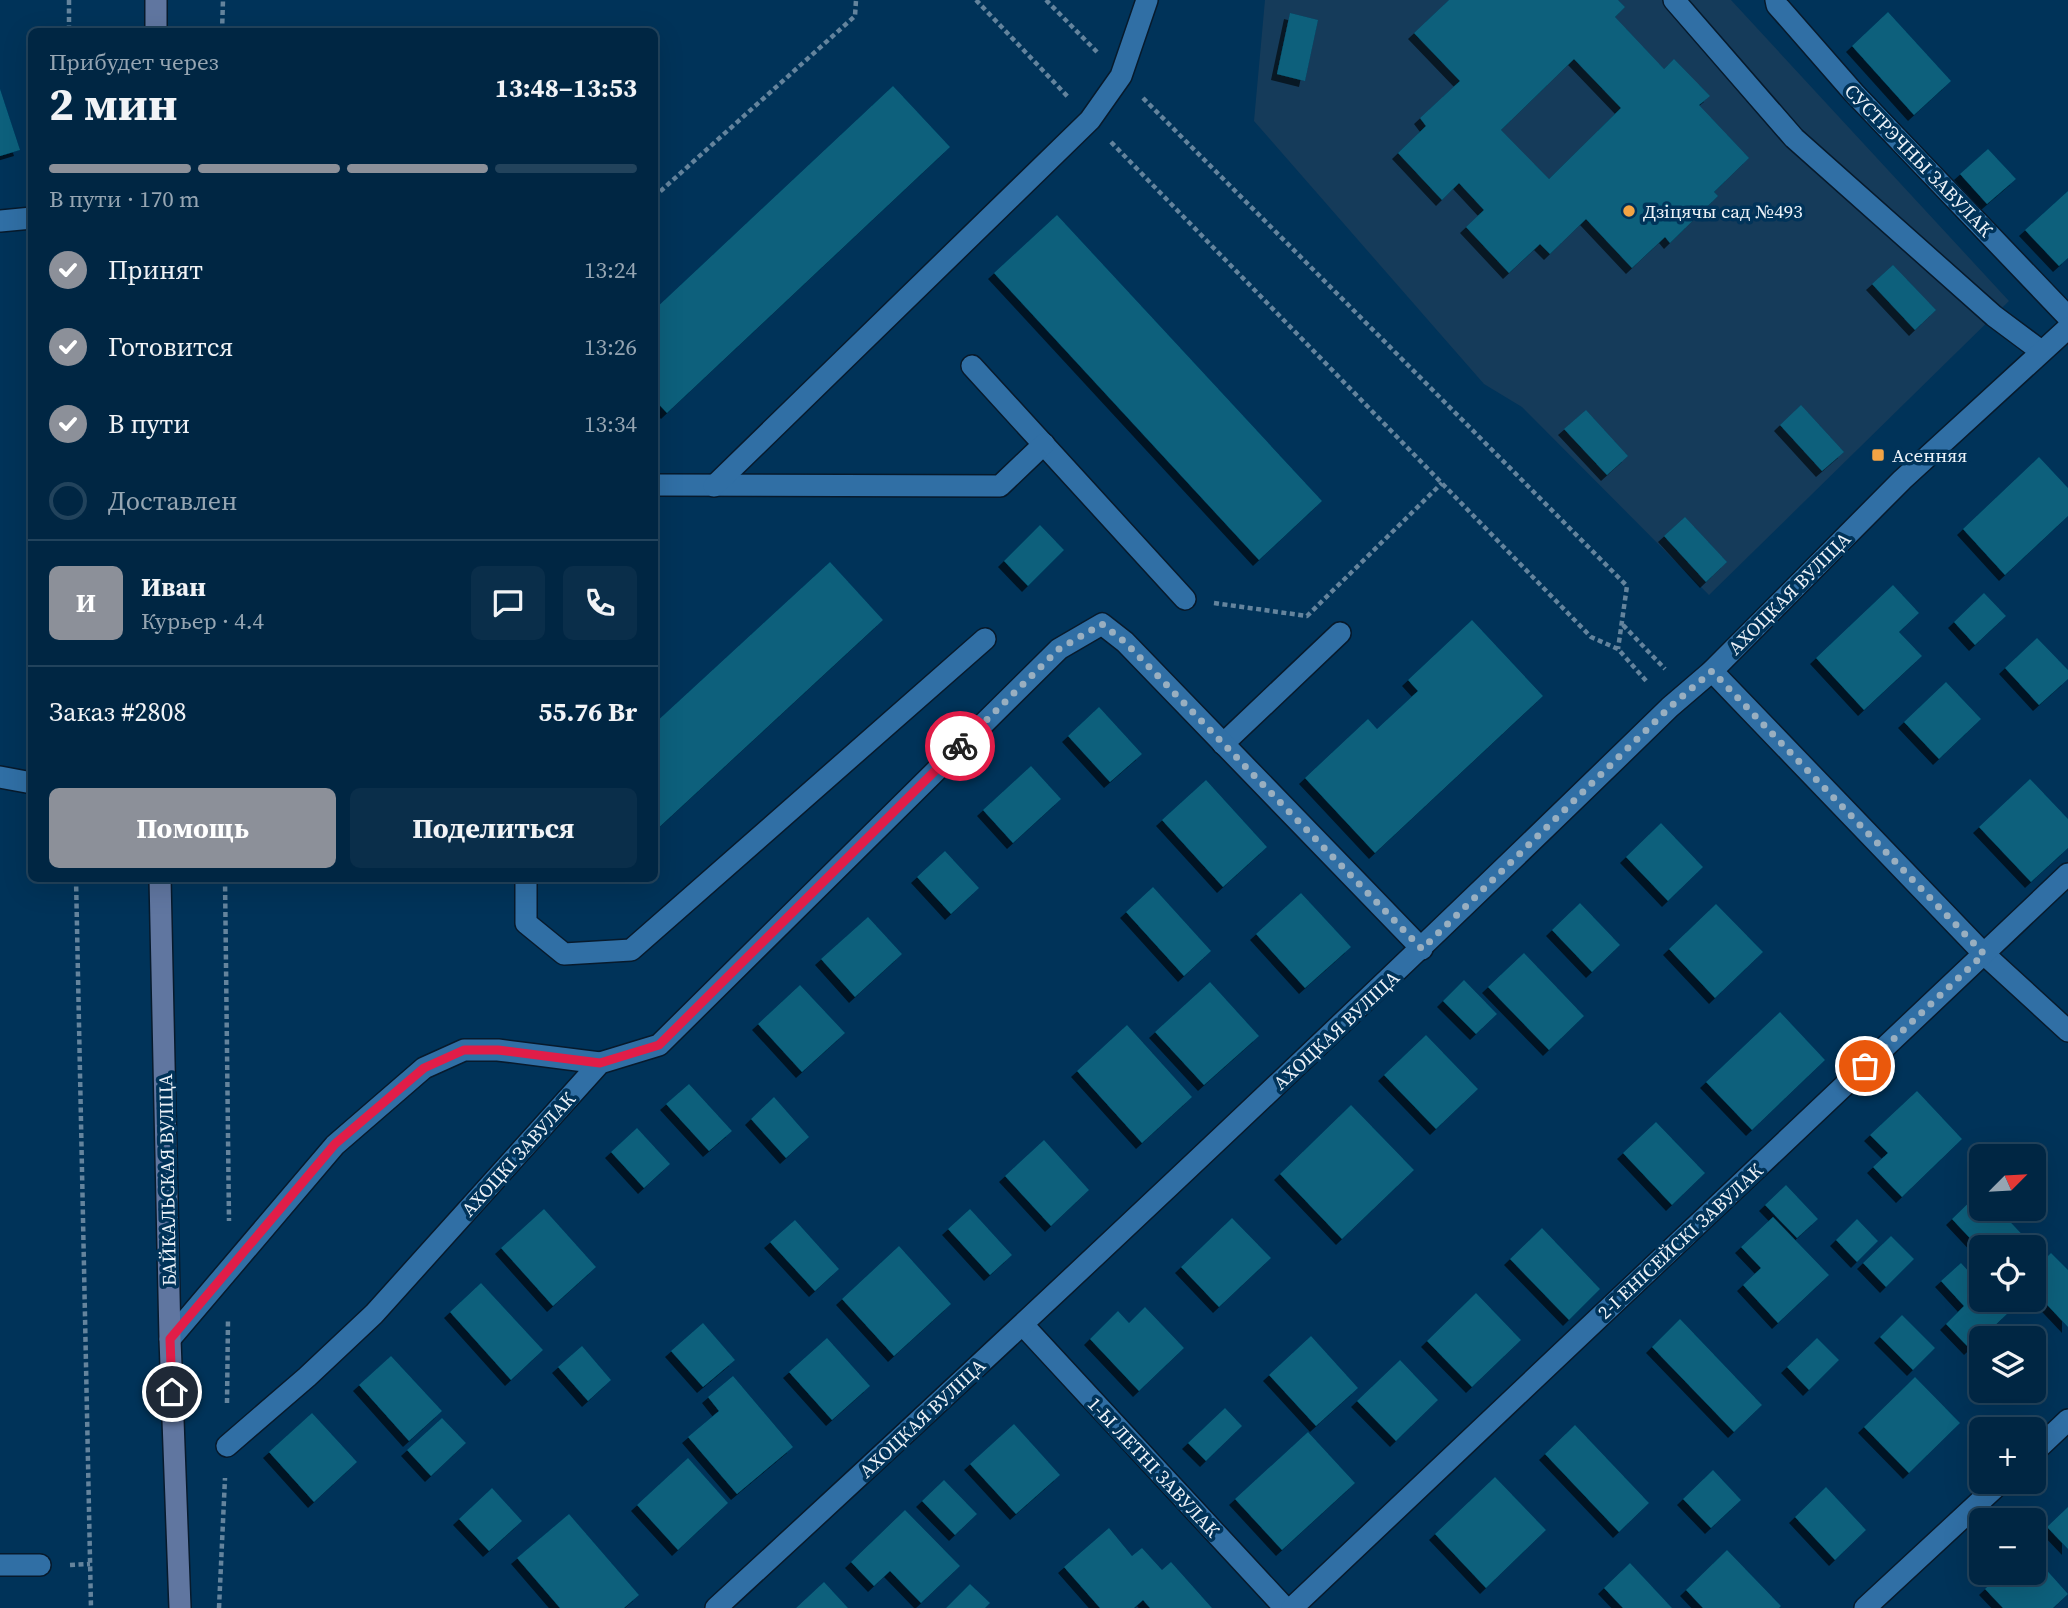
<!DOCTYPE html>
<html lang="ru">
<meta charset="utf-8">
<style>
:root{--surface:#002643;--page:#0a2e4a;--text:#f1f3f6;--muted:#95a5b2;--line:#22435c;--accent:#8c9099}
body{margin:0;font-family:"Source Serif 4",serif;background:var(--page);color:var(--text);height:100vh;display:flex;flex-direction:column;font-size:26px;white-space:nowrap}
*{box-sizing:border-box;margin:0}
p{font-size:23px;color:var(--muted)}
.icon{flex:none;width:38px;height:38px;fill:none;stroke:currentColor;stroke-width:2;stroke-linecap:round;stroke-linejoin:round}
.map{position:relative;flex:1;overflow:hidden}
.sheet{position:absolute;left:28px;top:28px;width:630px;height:854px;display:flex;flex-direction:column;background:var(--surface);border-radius:10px;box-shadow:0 7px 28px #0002,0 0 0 2px var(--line)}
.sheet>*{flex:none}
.needle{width:46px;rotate:66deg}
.fabs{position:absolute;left:1969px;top:1144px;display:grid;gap:14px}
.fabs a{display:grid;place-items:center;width:77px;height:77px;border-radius:10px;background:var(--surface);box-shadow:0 7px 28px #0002,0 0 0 2px var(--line);font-size:35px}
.pin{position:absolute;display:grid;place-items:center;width:60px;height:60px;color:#fff;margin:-30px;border:4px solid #fff;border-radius:50%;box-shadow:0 2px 7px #0007}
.courier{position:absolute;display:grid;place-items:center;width:70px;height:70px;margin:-35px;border:5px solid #e11d48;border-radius:50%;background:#fff;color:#222;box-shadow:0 2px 9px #0007}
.overview em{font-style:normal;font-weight:700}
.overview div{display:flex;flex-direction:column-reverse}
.overview{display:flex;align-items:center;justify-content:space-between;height:119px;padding:0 21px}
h1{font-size:46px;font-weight:700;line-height:52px}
.bar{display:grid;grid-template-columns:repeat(4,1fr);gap:10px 7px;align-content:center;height:84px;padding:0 21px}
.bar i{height:9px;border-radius:5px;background:var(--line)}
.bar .selected{background:var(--accent)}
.bar p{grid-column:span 4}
.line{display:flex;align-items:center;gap:18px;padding:0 21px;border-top:2px solid var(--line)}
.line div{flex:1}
.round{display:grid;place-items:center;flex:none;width:74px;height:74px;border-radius:10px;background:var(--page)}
ol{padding:0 21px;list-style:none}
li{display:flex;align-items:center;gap:21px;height:77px}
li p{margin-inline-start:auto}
li .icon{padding:7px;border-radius:50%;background:var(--accent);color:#fff;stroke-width:4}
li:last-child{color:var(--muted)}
li i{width:38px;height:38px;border:4px solid var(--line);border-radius:50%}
.primary-button{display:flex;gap:14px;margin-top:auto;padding:14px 21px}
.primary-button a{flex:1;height:80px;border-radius:10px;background:var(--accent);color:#fff;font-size:28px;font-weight:700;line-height:80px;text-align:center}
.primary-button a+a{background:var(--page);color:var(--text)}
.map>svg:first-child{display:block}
.built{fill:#153b5a}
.building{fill:#09607c;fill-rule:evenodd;filter:url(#shadow)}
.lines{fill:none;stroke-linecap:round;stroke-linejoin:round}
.service-casing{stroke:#071a2c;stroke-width:24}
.minor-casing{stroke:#071a2c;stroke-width:24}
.tertiary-casing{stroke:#071a2c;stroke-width:24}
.secondary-casing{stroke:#071a2c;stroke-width:24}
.path{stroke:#64849d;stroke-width:4.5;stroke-dasharray:5 3.5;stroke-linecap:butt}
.service{stroke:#306fa5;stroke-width:21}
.minor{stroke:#306fa5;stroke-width:21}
.tertiary{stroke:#306fa5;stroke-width:21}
.secondary{stroke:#6076a0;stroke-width:21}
.done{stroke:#99afc0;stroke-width:7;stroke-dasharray:0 12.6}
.route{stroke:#e11d48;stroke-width:9}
.poi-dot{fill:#f4a444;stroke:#003359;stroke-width:2.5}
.labels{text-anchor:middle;stroke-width:7;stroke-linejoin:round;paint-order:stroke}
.street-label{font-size:19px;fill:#ecf2f8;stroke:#003359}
.poi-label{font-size:19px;fill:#ecf2f8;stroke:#003359;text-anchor:start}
</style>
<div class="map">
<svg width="2068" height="1608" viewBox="0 0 2068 1608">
<defs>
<filter id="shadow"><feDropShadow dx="-6" dy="6" stdDeviation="0" flood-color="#0009"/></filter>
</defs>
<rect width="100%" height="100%" fill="#003359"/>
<polygon class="built" points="1265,0 1731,0 2009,301 1709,595 1522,407 1484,384 1254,121"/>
<g class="building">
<path d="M1449,0H1618L1625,7L1615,17L1664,69L1674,59L1710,96L1699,105L1749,158L1714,192L1718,196L1670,243L1665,237L1632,268L1586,219L1550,254L1540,244L1509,273L1466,227L1484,210L1459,183L1442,200L1398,153L1426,126L1420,118L1460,81L1414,33ZM1574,59L1621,108L1549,179L1501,130Z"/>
<polygon points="1888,12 1951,81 1914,115 1852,46"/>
<polygon points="1290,13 1318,20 1305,81 1277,74"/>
<polygon points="893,86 950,147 667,413 654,399 654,310"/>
<polygon points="0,89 20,150 0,156"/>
<polygon points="1988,149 2016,179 1987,204 1960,174"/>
<polygon points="2068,191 2068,258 2059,266 2025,230"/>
<polygon points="1057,215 1322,501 1259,560 994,273"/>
<polygon points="1893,265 1936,310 1915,330 1872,284"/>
<polygon points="1801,405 1844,452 1822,471 1780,425"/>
<polygon points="1586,410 1628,456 1607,475 1564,429"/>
<polygon points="2039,457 2068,488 2068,516 2005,575 1963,529"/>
<polygon points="1685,517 1727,562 1706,582 1664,536"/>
<polygon points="1040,525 1064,550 1028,586 1004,561"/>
<polygon points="830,562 883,620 654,832 654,724"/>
<polygon points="1893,585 1919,613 1899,632 1922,656 1864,710 1816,658"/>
<polygon points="1984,593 2006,616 1975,645 1954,622"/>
<polygon points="1472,620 1543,696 1375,853 1305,778 1368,719 1377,729 1418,691 1408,680"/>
<polygon points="2037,638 2068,670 2068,679 2039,705 2005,668"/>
<polygon points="1946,682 1981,719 1939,759 1904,722"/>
<polygon points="1099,707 1142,754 1110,782 1068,736"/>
<polygon points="1031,766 1061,799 1013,843 983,810"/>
<polygon points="2030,779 2068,819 2068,848 2031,882 1979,827"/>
<polygon points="1206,780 1267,847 1223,887 1162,820"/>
<polygon points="1661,823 1703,867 1668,901 1626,857"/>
<polygon points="945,851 979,888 951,914 917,877"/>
<polygon points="1153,887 1211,951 1184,976 1126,912"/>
<polygon points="1301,893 1351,947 1305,988 1256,934"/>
<polygon points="1580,903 1620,945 1592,972 1552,930"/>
<polygon points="1716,904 1763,952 1715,998 1669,949"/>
<polygon points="868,917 902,954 855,997 821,959"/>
<polygon points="1524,953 1584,1016 1549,1050 1488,987"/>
<polygon points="1464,980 1497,1014 1476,1034 1443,1001"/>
<polygon points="1210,982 1259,1036 1204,1085 1155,1032"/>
<polygon points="800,985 845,1033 802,1072 758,1024"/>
<polygon points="1780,1012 1825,1060 1752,1130 1706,1082"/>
<polygon points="1127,1025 1192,1097 1142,1143 1077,1071"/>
<polygon points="1426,1035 1478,1089 1436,1129 1384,1075"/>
<polygon points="689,1084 732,1131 709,1151 666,1104"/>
<polygon points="1917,1091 1962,1139 1902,1197 1873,1167 1888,1153 1870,1135"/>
<polygon points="774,1097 809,1137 786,1158 751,1119"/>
<polygon points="1351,1105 1414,1170 1342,1239 1280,1174"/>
<polygon points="1656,1122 1705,1173 1672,1205 1623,1153"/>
<polygon points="637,1128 670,1164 644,1188 611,1152"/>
<polygon points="1044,1140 1089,1190 1051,1226 1005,1176"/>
<polygon points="1786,1185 1818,1219 1797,1238 1765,1205"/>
<polygon points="1981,1191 1981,1209 1998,1209 2033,1246 2031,1248 1981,1248 1981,1250 1952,1219"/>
<polygon points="544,1209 596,1267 553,1306 501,1248"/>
<polygon points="970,1209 1012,1255 990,1275 948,1229"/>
<polygon points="1773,1217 1829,1275 1778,1323 1743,1285 1761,1268 1741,1247"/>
<polygon points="1232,1218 1271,1258 1219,1307 1181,1267"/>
<polygon points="1857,1219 1878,1241 1857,1262 1836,1240"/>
<polygon points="795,1220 839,1269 815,1291 770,1242"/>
<polygon points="1542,1228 1600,1289 1569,1320 1510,1259"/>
<polygon points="1891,1236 1914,1259 1886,1287 1863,1263"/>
<polygon points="899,1246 951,1304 894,1356 842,1299"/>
<polygon points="2051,1253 2068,1270 2068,1327 2034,1291 2034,1270"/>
<polygon points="1961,1263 1981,1285 1981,1300 1996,1300 2008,1313 1970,1349 1946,1324 1964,1306 1941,1281"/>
<polygon points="481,1283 543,1350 511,1380 450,1312"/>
<polygon points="1476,1293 1521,1340 1472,1387 1427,1341"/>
<polygon points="1145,1307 1184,1348 1139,1391 1090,1339 1118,1311 1129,1323"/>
<polygon points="1902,1315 1935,1348 1913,1370 1880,1337"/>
<polygon points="1680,1319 1762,1405 1734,1432 1652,1347"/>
<polygon points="703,1323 735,1360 703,1387 671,1351"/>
<polygon points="1311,1336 1358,1388 1316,1426 1269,1375"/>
<polygon points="827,1338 870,1386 832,1420 789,1372"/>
<polygon points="1817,1338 1839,1360 1809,1390 1787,1367"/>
<polygon points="582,1346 611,1380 588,1401 558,1367"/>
<polygon points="391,1356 442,1411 409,1441 359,1385"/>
<polygon points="1400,1360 1438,1400 1396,1441 1357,1401"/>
<polygon points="733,1376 793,1447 737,1494 688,1437 719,1411 708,1397"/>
<polygon points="1915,1377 1960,1423 1909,1473 1864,1427"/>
<polygon points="1225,1408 1242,1426 1206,1461 1188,1443"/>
<polygon points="312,1413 357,1462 314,1502 269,1452"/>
<polygon points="442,1418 466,1443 431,1476 407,1450"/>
<polygon points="1014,1424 1060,1475 1016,1514 970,1464"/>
<polygon points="1575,1425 1649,1503 1619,1532 1545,1454"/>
<polygon points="1308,1432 1355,1483 1282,1550 1235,1499"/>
<polygon points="688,1458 728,1503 678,1550 637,1505"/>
<polygon points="1713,1470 1741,1500 1711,1528 1683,1499"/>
<polygon points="1495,1477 1546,1530 1486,1588 1435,1534"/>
<polygon points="944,1480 977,1514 955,1535 922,1501"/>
<polygon points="1826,1487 1866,1530 1835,1560 1795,1517"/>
<polygon points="492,1488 522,1521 489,1551 459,1519"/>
<polygon points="2068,1507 2068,1549 2047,1527"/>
<polygon points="905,1510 960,1566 921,1603 890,1571 874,1586 851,1562"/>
<polygon points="569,1514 639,1595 624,1608 560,1608 517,1558"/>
<polygon points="1109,1528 1132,1556 1142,1548 1162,1570 1171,1562 1212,1608 1150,1608 1143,1600 1134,1608 1100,1608 1064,1567"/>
<polygon points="1727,1550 1781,1606 1779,1608 1703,1608 1686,1590"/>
<polygon points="2034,1556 2068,1594 2053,1608 2003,1608 1985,1589 2002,1573 2034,1573"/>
<polygon points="1630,1563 1672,1608 1623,1608 1604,1588"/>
<polygon points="824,1582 848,1608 796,1608"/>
<polygon points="970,1584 990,1603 985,1608 946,1608"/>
</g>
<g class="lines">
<g class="service-casing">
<g id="service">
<polyline points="1674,0 1794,138 1994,316 2041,351"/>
<polyline points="0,221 32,218"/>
<polyline points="972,366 1185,599"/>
<polyline points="654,485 1000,486 1044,444"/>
<polyline points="714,486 1090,120 1121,76 1147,0"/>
<polyline points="1223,744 1340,633"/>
<polyline points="0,777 32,783"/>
<polyline points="526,878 526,923 564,954 631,950 985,639"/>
</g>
</g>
<g class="minor-casing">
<g id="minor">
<polyline points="1776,0 1777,5 1854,93 2068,317"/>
<polyline points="1712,671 1984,954 2068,1031"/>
<polyline points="1023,1325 1285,1608"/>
<polyline points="170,1339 335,1145 424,1068 464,1050 498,1050 600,1063"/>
<polyline points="227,1446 307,1377 374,1314 600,1063 659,1045 1059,649 1102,624 1125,642 1422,949"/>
<polyline points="2034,1452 2068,1420"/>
<polyline points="0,1565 40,1565"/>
<polyline points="1292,1608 2068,874"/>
<polyline points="1865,1608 2001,1482"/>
</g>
</g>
<g class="tertiary-casing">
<path id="tertiary" d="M716,1608C1038,1312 1356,1013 1670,707L1712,671L1902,480L2068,328"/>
</g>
<g class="secondary-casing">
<g id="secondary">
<polyline points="156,0 156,32"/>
<polyline points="160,878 170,1339 180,1608"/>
</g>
</g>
<g class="path">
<polyline points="69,0 69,32"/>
<polyline points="976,0 1069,98"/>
<polyline points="1046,0 1097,52"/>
<polyline points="222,32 223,0"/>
<polyline points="1143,98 1627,586 1618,649"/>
<polyline points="1111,142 1591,637 1618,649 1648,683"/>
<polyline points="654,197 855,16 856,0"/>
<polyline points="1214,603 1307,616 1442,483"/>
<polyline points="1623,625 1665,669"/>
<polyline points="76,878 91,1608"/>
<polyline points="225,878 229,1221"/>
<polyline points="227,1403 228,1320"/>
<polyline points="70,1565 90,1564"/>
<polyline points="219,1608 225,1478"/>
</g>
<use href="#service" class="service"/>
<use href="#minor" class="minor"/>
<use href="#tertiary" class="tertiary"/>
<use href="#secondary" class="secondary"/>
</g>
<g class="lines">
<polyline class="done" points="960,746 1059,649 1102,624 1125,642 1422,949 1670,707 1712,671 1984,954 1865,1066"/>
<polyline class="route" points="172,1392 170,1339 335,1144 424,1068 464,1050 498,1050 600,1063 659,1045 960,746"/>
</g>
<g class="poi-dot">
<circle cx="1629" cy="211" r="7"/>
<rect x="1871" y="448" width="14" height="14" rx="3.5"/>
</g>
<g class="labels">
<g class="street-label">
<text transform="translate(1919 160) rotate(46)" y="7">СУСТРЭЧНЫ ЗАВУЛАК</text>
<text transform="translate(1789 593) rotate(-45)" y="7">АХОЦКАЯ ВУЛІЦА</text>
<text transform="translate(1336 1030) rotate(-43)" y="7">АХОЦКАЯ ВУЛІЦА</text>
<text transform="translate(518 1154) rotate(-48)" y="7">АХОЦКІ ЗАВУЛАК</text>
<text transform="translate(167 1180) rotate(-91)" y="7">БАЙКАЛЬСКАЯ ВУЛІЦА</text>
<text transform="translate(1680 1241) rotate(-43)" y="7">2-І ЕНІСЕЙСКІ ЗАВУЛАК</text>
<text transform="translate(922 1418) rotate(-43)" y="7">АХОЦКАЯ ВУЛІЦА</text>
<text transform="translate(1154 1467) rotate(47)" y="7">1-Ы ЛЕТНІ ЗАВУЛАК</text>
</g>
<g class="poi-label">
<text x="1643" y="218">Дзіцячы сад №493</text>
<text x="1892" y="462">Асенняя</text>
</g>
</g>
</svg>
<div class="fabs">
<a><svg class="needle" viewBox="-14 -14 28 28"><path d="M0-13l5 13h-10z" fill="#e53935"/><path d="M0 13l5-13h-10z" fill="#95a5b2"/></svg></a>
<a><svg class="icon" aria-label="locate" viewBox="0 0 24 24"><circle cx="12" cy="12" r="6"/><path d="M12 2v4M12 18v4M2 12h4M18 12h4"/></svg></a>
<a><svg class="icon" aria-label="layers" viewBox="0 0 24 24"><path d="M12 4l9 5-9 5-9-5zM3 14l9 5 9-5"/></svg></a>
<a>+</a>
<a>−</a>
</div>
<div class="pin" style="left:1865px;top:1066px;background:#ea580c"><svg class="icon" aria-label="bag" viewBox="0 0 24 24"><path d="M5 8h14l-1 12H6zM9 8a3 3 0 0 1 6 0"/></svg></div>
<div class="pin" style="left:172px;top:1392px;background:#1f2937"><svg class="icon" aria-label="home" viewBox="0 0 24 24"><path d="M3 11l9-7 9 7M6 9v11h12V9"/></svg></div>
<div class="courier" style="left:960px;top:746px"><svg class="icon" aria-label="bike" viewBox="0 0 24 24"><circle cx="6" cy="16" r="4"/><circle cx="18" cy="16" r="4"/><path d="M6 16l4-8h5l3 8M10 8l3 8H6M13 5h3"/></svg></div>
<section class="sheet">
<div class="overview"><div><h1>2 мин</h1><p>Прибудет через</p></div><em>13:48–13:53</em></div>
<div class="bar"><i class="selected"></i><i class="selected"></i><i class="selected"></i><i></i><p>В пути · 170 m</p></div>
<ol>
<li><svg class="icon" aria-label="check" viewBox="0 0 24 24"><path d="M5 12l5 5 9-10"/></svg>Принят<p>13:24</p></li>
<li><svg class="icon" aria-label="check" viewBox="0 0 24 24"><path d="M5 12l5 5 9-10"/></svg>Готовится<p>13:26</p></li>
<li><svg class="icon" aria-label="check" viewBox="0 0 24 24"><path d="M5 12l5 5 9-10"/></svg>В пути<p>13:34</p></li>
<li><i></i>Доставлен</li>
</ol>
<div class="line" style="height:126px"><b class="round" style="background:var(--accent);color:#fff">И</b><div><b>Иван</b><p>Курьер · 4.4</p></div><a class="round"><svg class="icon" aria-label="chat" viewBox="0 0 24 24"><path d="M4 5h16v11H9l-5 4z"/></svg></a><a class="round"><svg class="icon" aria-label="phone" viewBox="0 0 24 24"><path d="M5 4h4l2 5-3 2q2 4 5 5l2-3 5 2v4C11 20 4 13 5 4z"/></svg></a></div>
<div class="line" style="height:91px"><div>Заказ #2808</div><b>55.76 Br</b></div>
<div class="primary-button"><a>Помощь</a><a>Поделиться</a></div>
</section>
</div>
